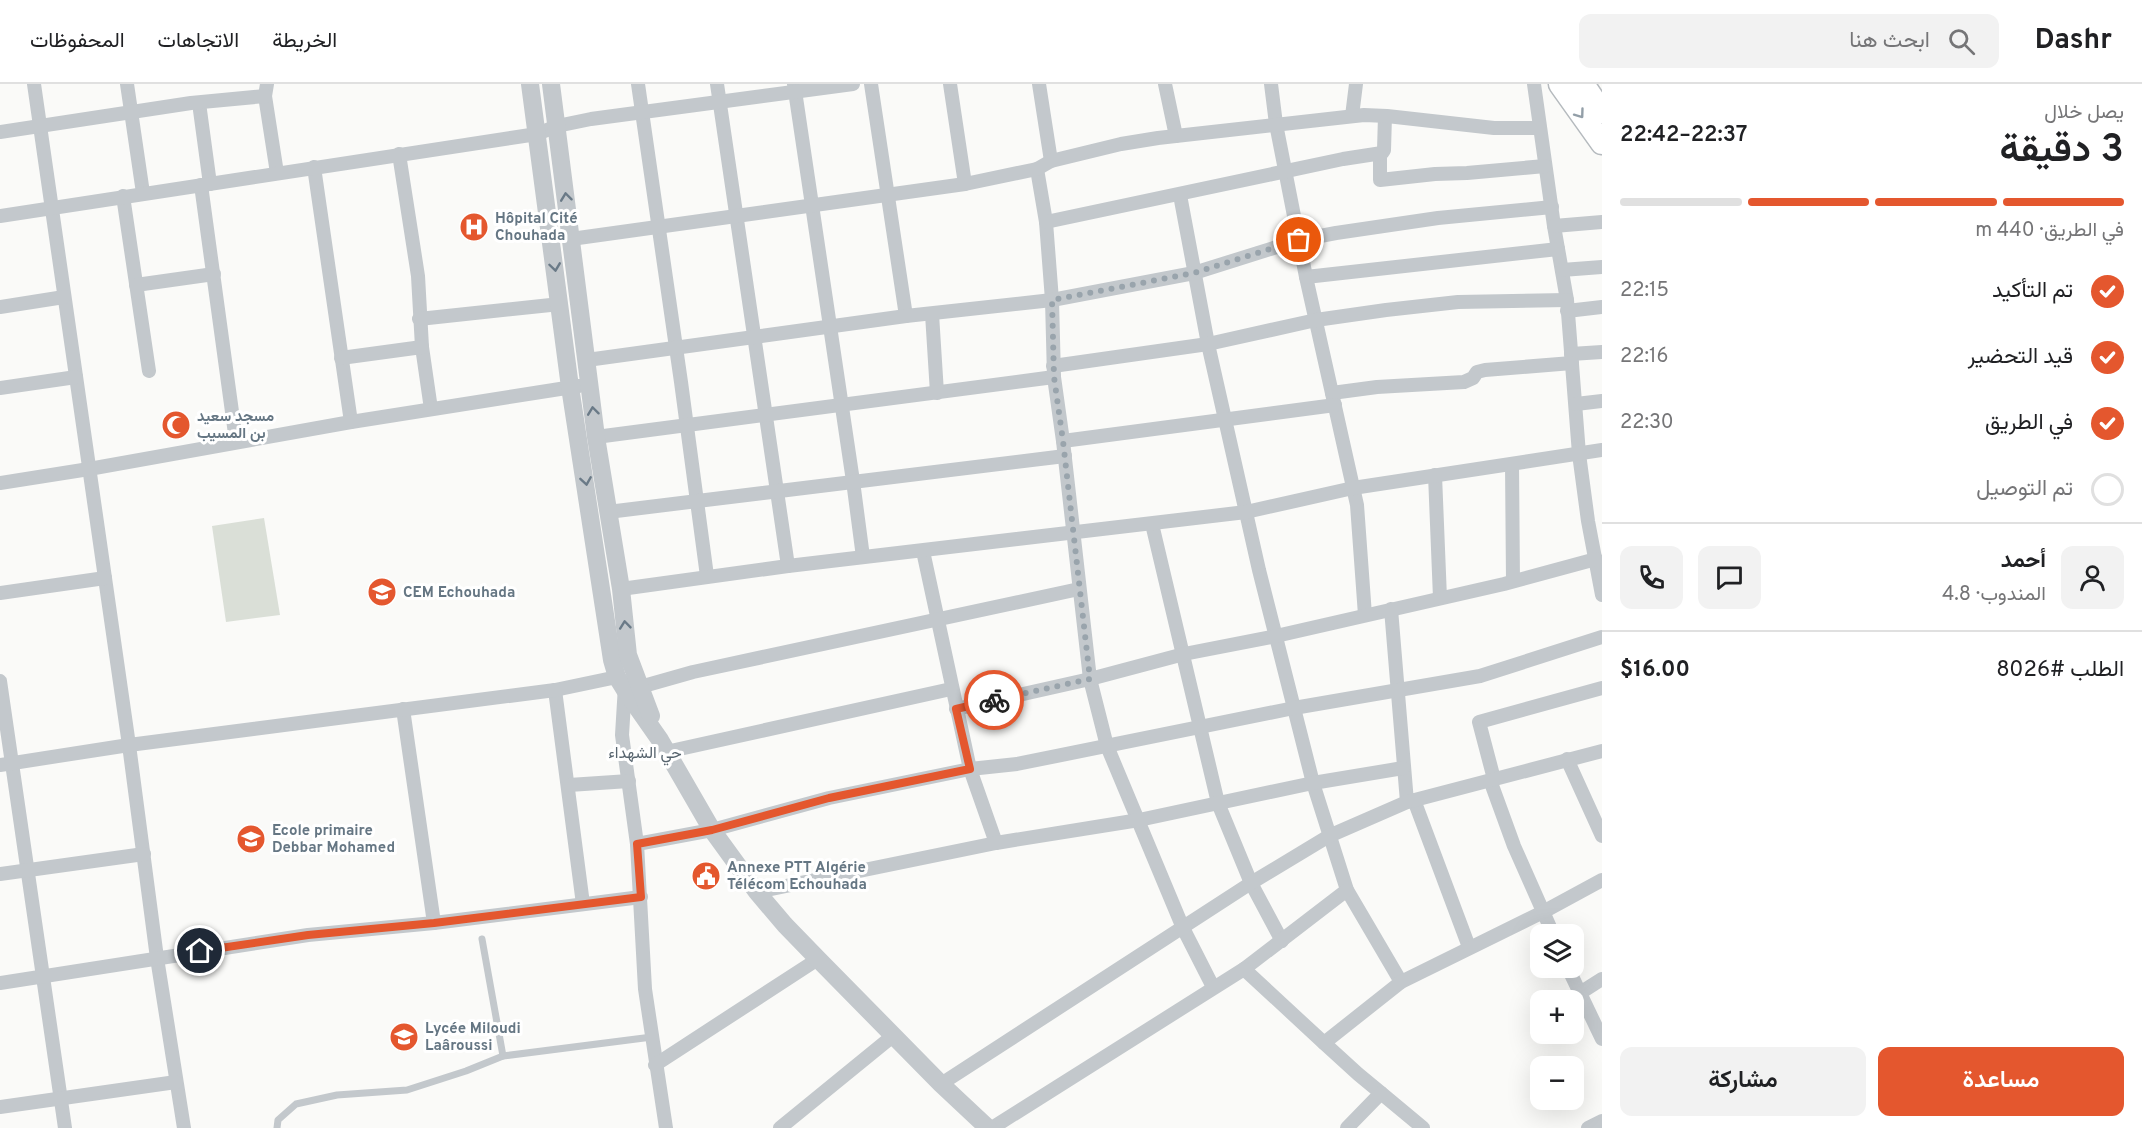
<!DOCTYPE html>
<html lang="ar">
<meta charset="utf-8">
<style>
:root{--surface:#fff;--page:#f2f2f2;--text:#202124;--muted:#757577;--line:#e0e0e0;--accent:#e4572e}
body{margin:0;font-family:Overpass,Vazirmatn,sans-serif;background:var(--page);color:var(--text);direction:rtl;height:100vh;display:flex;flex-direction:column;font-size:22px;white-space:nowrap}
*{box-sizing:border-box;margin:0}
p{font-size:20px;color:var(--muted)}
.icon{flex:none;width:33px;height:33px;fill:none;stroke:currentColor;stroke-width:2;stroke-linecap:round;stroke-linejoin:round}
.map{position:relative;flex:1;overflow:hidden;direction:ltr}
.drawer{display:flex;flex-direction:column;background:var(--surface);width:540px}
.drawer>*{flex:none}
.fabs{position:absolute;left:1530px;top:840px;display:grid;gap:12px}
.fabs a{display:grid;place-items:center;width:54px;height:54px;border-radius:12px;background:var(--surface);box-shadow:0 6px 24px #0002;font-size:30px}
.pin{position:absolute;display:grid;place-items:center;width:51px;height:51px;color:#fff;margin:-26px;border:3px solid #fff;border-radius:50%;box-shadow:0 2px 6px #0007}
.courier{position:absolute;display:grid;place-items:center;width:60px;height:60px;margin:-30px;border:4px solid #e4572e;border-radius:50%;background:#fff;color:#222;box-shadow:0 2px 8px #0007}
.headline em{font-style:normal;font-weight:600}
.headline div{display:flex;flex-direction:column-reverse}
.headline{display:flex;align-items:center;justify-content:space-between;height:102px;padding:0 18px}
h1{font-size:39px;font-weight:600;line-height:45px}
.bar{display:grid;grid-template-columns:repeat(4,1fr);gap:9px 6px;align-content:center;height:72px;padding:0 18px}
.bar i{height:8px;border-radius:4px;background:var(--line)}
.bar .active{background:var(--accent)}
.bar p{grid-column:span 4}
.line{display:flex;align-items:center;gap:15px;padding:0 18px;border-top:2px solid var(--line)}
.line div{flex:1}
.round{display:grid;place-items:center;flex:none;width:63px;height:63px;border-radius:12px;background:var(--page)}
ol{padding:0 18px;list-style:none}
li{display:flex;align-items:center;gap:18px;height:66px}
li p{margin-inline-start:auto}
li .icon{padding:6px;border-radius:50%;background:var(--accent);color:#fff;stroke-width:4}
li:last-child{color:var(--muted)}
li i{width:33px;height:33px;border:3px solid var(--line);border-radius:50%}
.cta{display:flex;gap:12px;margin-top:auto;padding:12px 18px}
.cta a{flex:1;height:69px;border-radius:12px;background:var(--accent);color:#fff;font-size:24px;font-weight:600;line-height:69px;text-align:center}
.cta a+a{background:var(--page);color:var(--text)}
header{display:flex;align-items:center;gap:36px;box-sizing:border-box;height:84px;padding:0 30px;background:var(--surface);border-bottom:2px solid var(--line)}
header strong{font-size:28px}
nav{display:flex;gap:33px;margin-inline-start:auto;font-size:21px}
.search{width:420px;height:54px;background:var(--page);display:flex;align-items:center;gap:15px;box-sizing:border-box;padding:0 21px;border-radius:12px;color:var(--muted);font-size:22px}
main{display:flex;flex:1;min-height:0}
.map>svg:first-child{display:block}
.green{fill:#dadfd7}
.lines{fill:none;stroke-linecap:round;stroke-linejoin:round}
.primary-casing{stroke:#b5babe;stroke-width:25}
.service{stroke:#c3c8cc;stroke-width:7}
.minor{stroke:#c3c8cc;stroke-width:14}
.tertiary{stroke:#c3c8cc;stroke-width:18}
.primary{stroke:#fff;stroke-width:22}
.oneway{stroke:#939fa8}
.oneway2{stroke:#6a7a87}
.done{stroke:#99a4ac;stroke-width:6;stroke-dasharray:0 10.8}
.route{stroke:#e4572e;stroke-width:8}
.labels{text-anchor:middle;stroke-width:6;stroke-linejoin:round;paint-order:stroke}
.poi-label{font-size:15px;font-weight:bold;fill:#657683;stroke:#fff;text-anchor:start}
.neighbourhood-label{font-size:16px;fill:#57646e;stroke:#fff}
</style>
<header>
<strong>Dashr</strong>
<div class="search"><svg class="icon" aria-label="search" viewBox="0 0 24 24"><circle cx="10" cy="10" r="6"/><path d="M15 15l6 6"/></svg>ابحث هنا</div>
<nav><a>الخريطة</a><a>الاتجاهات</a><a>المحفوظات</a></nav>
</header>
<main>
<section class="drawer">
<div class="headline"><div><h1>3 دقيقة</h1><p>يصل خلال</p></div><em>22:37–22:42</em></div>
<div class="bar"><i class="active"></i><i class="active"></i><i class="active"></i><i></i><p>في الطريق · 440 m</p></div>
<ol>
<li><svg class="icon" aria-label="check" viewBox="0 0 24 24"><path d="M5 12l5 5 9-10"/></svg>تم التأكيد<p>22:15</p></li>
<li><svg class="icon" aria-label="check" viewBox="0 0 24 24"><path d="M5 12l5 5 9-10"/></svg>قيد التحضير<p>22:16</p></li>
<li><svg class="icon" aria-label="check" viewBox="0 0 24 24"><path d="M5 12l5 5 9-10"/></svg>في الطريق<p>22:30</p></li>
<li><i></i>تم التوصيل</li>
</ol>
<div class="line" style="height:108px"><a class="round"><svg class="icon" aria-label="person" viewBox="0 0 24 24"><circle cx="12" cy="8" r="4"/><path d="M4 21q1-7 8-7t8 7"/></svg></a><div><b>أحمد</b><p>المندوب · 4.8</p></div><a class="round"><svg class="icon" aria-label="chat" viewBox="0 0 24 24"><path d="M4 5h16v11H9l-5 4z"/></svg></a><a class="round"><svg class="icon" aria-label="phone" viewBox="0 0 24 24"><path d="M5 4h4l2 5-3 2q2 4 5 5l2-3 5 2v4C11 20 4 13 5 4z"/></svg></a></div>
<div class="line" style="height:78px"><div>الطلب #8026</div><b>$16.00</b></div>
<div class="cta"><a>مساعدة</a><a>مشاركة</a></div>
</section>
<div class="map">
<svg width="1602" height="1044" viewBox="0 0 1602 1044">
<rect width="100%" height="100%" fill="#fafaf8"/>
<polygon class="green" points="264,434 280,531 226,538 212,442"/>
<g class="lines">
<g class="primary-casing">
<g id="primary">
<polyline points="1560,0 1602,59"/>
<polyline points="1583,0 1602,28"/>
</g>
</g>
<g class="service">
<polyline points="482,855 503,972"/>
<polyline points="277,1044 278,1036 296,1020 337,1011 407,1006 466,987 503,972 652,953"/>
</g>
<g class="minor">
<polyline points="34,0 129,661 157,874 184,1044"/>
<polyline points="127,0 143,109"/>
<polyline points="267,0 265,12 277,89"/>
<polyline points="638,0 681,298 707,492"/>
<polyline points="717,0 788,482"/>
<polyline points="794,0 853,397 863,473"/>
<polyline points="871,0 906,232"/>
<polyline points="950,0 965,100"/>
<polyline points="1039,0 1051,77"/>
<polyline points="1165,0 1176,52"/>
<polyline points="1271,0 1276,40 1306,193 1357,421 1365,531"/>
<polyline points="1534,0 1554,142 1567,216 1579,370 1588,437 1602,511"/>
<polyline points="199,19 210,100"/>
<polyline points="1352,32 1356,0"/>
<polyline points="0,48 191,19 265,12"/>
<polyline points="1380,69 1380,96 1435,90 1467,89 1545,82"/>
<polyline points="399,70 418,192 422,263 431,325"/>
<polyline points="314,83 351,338"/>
<polyline points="1037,85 1046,138 1052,216 1054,293 1063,357 1090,595 1107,662 1183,844 1213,903"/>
<polyline points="201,101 236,357"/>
<polyline points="1180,111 1208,260 1259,486 1313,699 1347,806 1401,898"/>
<polyline points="123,112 149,287"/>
<polyline points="0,132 537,50 557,42 591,35 853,0"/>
<polyline points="1046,138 1343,75 1382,69 1384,66 1385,32"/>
<polyline points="1554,142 1602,138"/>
<polyline points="571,155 965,100 1037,85 1051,77 1121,60 1158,54 1364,31 1387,32 1494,44 1539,44"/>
<polyline points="1562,186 1602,183"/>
<polyline points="1306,193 1558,165"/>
<polyline points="136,201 214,190"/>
<polyline points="0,223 64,213"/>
<polyline points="1567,227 1602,223"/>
<polyline points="932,230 937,309"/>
<polyline points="419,235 560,220"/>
<polyline points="1571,270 1602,268"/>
<polyline points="341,274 422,263"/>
<polyline points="587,276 906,232 1052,216 1194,189 1299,156 1336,149 1438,134 1552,123"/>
<polyline points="1053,282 1208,260 1316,236 1386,226 1458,218 1567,216"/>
<polyline points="0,304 76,293"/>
<polyline points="1332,309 1377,303 1464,298 1473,294 1477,288 1485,286 1572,279"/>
<polyline points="1576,320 1602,317"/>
<polyline points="596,353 1054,293"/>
<polyline points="1063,357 1335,321"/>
<polyline points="1512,380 1513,497"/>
<polyline points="1435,391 1440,514"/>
<polyline points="0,399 89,385 351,338 579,302"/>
<polyline points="608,428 1065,372"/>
<polyline points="1152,440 1218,719 1251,799 1282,857"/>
<polyline points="923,467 970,685 996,759"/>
<polyline points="621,505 788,482 1246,428 1353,404 1602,366"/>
<polyline points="0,509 105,494"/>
<polyline points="1391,525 1407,718"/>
<polyline points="0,597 65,1044"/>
<polyline points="625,602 622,651 637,760 645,905 666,1044"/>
<polyline points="640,603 693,588 1079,505"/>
<polyline points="555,606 583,820"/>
<polyline points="403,625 434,839"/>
<polyline points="956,625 1090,595 1184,570 1276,552 1504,500 1596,475"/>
<polyline points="666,668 951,605"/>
<polyline points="1567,675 1602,752"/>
<polyline points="0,681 129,661 555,606 617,593"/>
<polyline points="1494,695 1479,638 1602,604"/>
<polyline points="1490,696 1514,762 1553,850"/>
<polyline points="569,701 629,697"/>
<polyline points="1414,716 1469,863"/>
<polyline points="637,760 712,746 829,714 970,685 1017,680 1294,624 1480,592 1602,553"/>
<polyline points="0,790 144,770"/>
<polyline points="757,808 996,759 1139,736 1313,699 1403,684"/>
<polyline points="1568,884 1602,955"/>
<polyline points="1244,885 1347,806"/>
<polyline points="0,899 308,851 434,839 641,813"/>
<polyline points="1580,909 1602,895"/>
<polyline points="1324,959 1358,990 1381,1009 1347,1044"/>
<polyline points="655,981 818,875"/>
<polyline points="941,1000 1251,799 1329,752 1407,718 1602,667"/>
<polyline points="1381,1009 1423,1044"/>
<polyline points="0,1023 176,998"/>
<polyline points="780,1044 894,951"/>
<polyline points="992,1044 1244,885 1324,959 1401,898 1543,828 1602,796"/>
<polyline points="1588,1044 1602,1037"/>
</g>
<g class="tertiary">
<polyline points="530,0 570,303 612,576 617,593 625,606 660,656 712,746 757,808 785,841 818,875 941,1000 988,1044"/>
<polyline points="551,0 596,353 621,505 628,571 651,632"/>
</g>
<use href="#primary" class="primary"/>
</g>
<defs><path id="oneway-chevron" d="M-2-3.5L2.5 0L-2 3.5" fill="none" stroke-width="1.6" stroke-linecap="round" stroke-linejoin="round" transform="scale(1.5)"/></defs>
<use class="oneway" href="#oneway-chevron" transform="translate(1580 30) rotate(54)"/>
<g class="oneway2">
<use href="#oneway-chevron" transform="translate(566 113) rotate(-97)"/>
<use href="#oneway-chevron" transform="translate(555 183) rotate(82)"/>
<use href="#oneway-chevron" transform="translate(593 327) rotate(-97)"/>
<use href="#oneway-chevron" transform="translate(586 397) rotate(81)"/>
<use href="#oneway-chevron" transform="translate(625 541) rotate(-96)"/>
</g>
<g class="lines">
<polyline class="done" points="994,616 1090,595 1063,357 1054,293 1052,216 1194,189 1299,156"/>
<polyline class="route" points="200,867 308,851 434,839 641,813 637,760 712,746 829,714 970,685 956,625 994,616"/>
</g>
<defs>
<g id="hospital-disc" transform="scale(1.5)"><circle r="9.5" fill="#e4572e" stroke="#fff"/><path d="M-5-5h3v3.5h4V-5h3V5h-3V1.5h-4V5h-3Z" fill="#fff"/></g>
<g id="mosque-disc" transform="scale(1.5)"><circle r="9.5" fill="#e4572e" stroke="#fff"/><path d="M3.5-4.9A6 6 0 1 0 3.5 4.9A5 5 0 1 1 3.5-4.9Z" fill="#fff"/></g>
<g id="school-disc" transform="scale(1.5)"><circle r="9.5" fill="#e4572e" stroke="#fff"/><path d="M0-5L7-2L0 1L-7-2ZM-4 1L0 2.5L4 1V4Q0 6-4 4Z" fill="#fff"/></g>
<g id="civic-disc" transform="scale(1.5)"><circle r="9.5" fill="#e4572e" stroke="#fff"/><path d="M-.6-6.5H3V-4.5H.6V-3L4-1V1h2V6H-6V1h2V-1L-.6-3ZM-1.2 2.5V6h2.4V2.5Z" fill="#fff"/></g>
</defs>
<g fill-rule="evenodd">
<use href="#hospital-disc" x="474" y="143"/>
<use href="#mosque-disc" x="176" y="341"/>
<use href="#school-disc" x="382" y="508"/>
<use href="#school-disc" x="251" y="755"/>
<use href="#civic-disc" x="706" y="792"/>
<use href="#school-disc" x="404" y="953"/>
</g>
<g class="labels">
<g class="poi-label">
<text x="495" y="139">Hôpital Cité<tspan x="495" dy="17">Chouhada</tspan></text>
<text x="197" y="337">مسجد سعيد<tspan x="197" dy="17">بن المسيب</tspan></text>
<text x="403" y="513">CEM Echouhada</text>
<text x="272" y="751">Ecole primaire<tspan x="272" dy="17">Debbar Mohamed</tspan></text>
<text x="727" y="788">Annexe PTT Algérie<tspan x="727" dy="17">Télécom Echouhada</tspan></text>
<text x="425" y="949">Lycée Miloudi<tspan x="425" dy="17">Laâroussi</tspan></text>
</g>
<g class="neighbourhood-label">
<text x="645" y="674">حي الشهداء</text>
</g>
</g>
</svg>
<div class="fabs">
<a><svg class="icon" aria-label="layers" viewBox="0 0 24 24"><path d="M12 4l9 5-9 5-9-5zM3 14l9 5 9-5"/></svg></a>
<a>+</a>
<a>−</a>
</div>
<div class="pin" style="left:1299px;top:156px;background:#ea580c"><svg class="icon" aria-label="bag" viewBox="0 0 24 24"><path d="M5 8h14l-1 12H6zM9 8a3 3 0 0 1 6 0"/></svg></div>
<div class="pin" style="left:200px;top:867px;background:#1f2937"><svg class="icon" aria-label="home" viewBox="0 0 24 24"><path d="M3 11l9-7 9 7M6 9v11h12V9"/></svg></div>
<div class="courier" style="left:994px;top:616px"><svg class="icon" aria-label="bike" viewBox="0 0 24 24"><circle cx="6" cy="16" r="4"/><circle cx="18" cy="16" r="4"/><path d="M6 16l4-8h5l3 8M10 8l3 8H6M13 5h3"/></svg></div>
</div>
</main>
